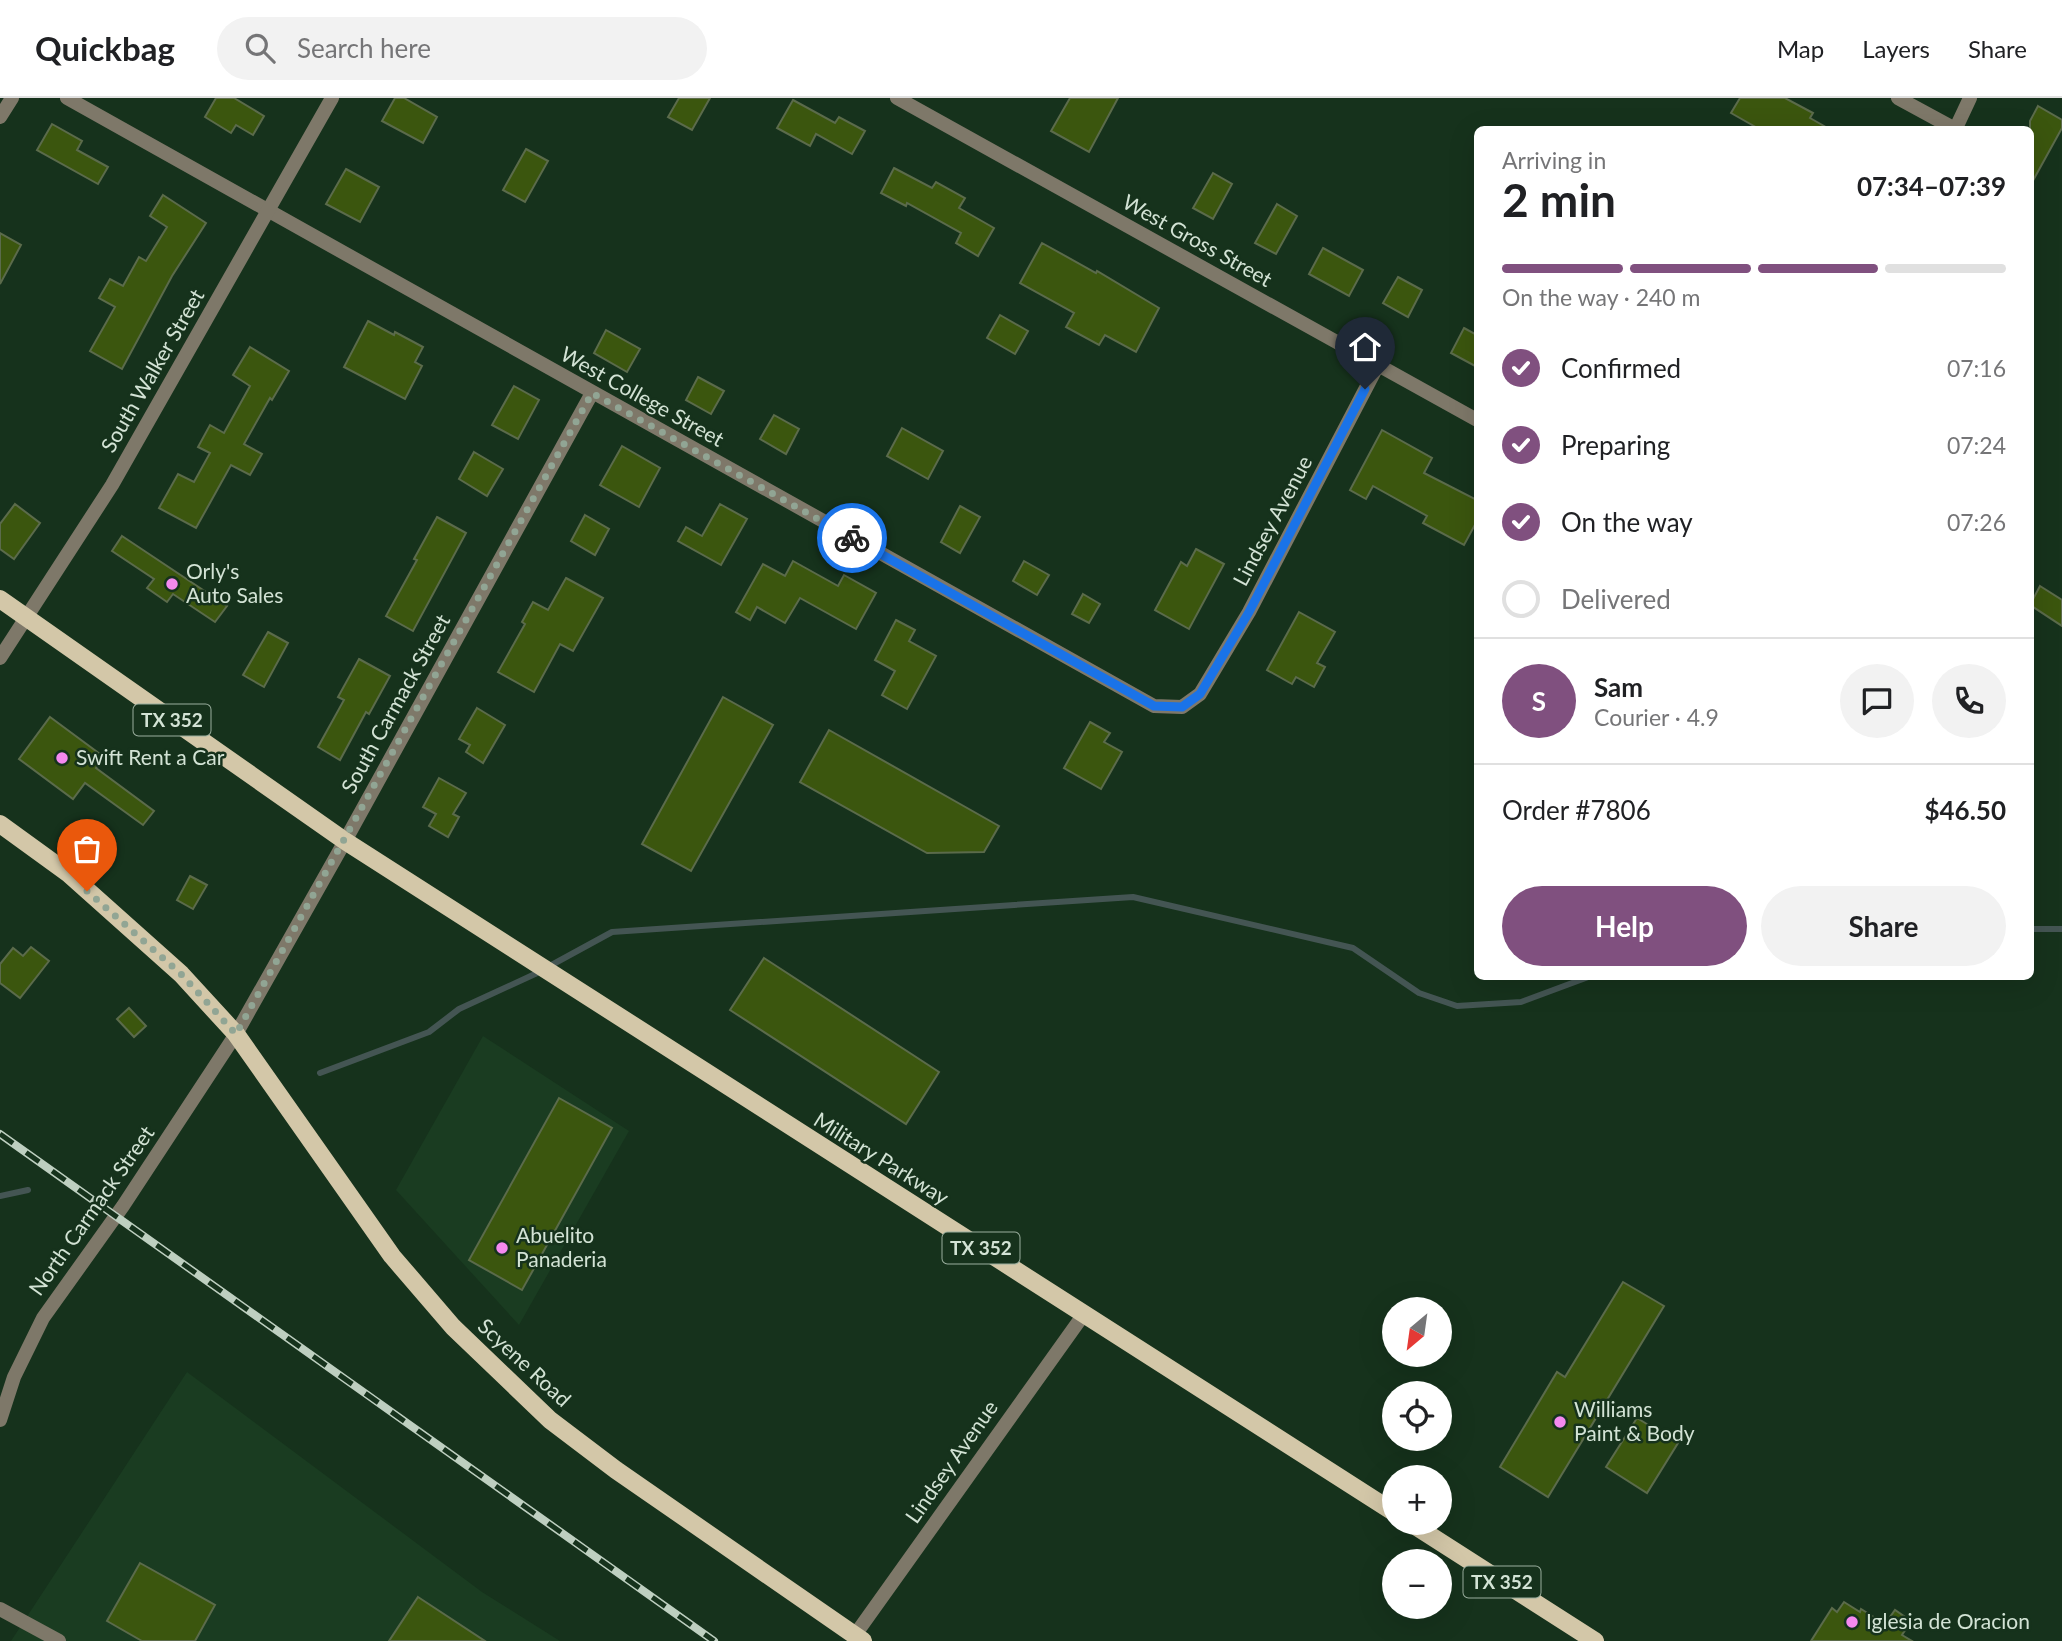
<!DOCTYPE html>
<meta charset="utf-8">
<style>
:root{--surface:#fff;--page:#f2f2f2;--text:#202124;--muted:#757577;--line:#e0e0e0;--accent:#80507f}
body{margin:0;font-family:Lato,sans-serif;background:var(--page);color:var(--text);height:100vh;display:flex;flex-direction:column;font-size:26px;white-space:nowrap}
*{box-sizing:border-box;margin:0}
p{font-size:23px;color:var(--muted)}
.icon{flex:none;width:38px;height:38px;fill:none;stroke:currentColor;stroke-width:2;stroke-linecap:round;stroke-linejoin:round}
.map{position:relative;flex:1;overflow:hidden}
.details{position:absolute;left:1474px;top:28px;width:560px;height:854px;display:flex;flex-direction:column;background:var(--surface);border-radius:10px;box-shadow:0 7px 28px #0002}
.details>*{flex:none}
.needle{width:46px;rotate:209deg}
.buttons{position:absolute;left:1382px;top:1199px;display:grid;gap:14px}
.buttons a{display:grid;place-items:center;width:70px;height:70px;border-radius:50%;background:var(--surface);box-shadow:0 7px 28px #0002;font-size:35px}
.pin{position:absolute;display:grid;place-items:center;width:60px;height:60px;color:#fff;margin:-72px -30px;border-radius:50% 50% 50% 0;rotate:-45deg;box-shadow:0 0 7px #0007}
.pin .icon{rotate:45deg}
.courier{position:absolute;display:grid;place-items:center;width:70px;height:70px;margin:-35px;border:5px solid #1a73e8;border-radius:50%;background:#fff;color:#222;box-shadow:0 2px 9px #0007}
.summary em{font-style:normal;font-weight:700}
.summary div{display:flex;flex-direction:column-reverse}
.summary{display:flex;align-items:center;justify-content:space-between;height:119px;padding:0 28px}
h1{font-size:46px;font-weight:700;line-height:52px}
.bar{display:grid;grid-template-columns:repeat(4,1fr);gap:10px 7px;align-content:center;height:84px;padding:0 28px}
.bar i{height:9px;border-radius:5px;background:var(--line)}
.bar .active{background:var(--accent)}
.bar p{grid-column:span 4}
.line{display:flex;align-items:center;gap:18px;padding:0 28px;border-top:2px solid var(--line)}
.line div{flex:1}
.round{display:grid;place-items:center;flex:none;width:74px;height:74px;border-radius:37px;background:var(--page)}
ol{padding:0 28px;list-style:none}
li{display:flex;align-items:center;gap:21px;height:77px}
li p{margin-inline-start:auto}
li .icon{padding:7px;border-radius:50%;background:var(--accent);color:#fff;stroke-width:4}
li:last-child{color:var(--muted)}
li i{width:38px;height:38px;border:4px solid var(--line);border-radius:50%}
.action{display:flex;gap:14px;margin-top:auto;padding:14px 28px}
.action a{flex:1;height:80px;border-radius:42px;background:var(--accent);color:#fff;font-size:28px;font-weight:700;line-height:80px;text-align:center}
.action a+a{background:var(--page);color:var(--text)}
header{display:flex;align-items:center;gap:42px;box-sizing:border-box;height:98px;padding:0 35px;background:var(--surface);border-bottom:2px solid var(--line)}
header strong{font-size:33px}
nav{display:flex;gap:38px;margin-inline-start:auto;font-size:24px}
.search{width:490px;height:63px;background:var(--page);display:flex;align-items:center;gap:18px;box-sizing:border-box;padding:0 24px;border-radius:38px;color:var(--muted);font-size:26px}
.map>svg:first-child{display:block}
.built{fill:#1a3c21}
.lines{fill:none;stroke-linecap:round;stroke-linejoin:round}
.stream{stroke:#445553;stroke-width:6}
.building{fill:#3b560e;stroke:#5b6b4b;stroke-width:2}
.minor{stroke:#7e7869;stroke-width:14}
.tertiary{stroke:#7e7869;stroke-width:14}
.primary{stroke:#d3c7a8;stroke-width:18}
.rail-casing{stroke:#becfc0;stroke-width:8}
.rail{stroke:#16321c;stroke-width:5;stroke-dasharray:16;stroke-linecap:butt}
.done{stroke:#91a594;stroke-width:7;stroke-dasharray:0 12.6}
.route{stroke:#1a73e8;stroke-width:9}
.poi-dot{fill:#f589ef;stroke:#16321c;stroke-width:2.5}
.labels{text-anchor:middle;stroke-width:5;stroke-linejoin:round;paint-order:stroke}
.shield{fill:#16321c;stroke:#9aae9e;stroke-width:2}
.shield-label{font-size:19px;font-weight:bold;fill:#d3e3d5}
.street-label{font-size:21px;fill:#d3e3d5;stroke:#16321c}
.poi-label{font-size:21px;fill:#d3e3d5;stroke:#16321c;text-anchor:start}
</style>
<header>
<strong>Quickbag</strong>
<div class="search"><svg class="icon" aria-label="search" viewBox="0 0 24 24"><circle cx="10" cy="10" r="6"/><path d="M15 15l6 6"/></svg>Search here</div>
<nav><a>Map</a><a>Layers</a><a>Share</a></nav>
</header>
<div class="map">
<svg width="2062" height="1543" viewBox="0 0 2062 1543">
<rect width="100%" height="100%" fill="#16321c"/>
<g class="built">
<polygon points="483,938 629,1033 519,1227 396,1092"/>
<polygon points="187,1274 482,1494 560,1543 11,1543"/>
</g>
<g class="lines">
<g class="stream">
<polyline points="2030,831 2062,831"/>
<polyline points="320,975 429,934 459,911 535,876 612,834 1133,799 1353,850 1419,895 1457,908 1521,904 1591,878"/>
<polyline points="0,1098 28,1092"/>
</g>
</g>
<g class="building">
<polygon points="216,0 234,0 264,18 253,37 236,27 231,35 205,19"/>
<polygon points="395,0 404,0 437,19 423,45 382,23"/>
<polygon points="679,0 710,0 692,32 668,19"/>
<polygon points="1070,0 1118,0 1089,54 1051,33"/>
<polygon points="1740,0 1785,0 1813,15 1810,20 1831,32 1761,32 1731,15"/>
<polygon points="793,2 835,25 839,19 865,33 852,56 816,36 810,48 777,30"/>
<polygon points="2038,8 2062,22 2062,30 2030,88 2030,23"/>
<polygon points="52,26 82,43 77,52 108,69 98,86 37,52"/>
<polygon points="526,51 548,63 525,104 503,92"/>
<polygon points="894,70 932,90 936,84 965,100 959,110 994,130 978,158 956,145 961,135 907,105 906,108 881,95"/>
<polygon points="346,71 379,89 360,124 326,106"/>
<polygon points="1213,75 1232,86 1213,121 1193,110"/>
<polygon points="163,97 206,125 172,178 122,271 90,253 115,209 99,200 110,181 123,188 139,159 146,163 167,129 150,118"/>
<polygon points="1277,106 1297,118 1276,156 1255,145"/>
<polygon points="0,135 21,147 0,186"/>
<polygon points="1042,145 1096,175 1097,173 1159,210 1136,254 1105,237 1099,247 1066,229 1074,215 1020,185"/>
<polygon points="1323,150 1363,172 1349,198 1309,176"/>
<polygon points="1398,179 1422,192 1408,219 1383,205"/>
<polygon points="1000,217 1028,233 1015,256 987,240"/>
<polygon points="368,223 394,237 395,234 423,249 415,264 422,268 405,301 344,269"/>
<polygon points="1464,230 1477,237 1477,269 1451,255"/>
<polygon points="606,232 640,251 627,274 594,255"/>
<polygon points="250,249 289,273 272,302 270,300 244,346 262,356 250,377 231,367 196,430 159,410 178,376 194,384 210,355 198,349 210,327 224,335 250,288 233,277"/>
<polygon points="698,279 724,293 711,316 686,302"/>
<polygon points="514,288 539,302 518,341 492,327"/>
<polygon points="774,317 799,331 786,356 760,341"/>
<polygon points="902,330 943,353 928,381 887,358"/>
<polygon points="1382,332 1432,360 1424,375 1477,402 1477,423 1464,447 1423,425 1427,418 1373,388 1366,401 1350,392"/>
<polygon points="622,348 660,370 639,409 600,387"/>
<polygon points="474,354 503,371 487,398 459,381"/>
<polygon points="15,406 40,425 14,461 0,451 0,426"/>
<polygon points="720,406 747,421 721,467 678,443 686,429 702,438"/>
<polygon points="960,408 980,419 960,455 941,444"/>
<polygon points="585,417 609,431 595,457 571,443"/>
<polygon points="437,419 466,435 413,533 386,518 417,462 414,461"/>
<polygon points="122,438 227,508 215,524 173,496 167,504 147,490 154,481 112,453"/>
<polygon points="1196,451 1224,466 1189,531 1155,512 1181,464 1187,468"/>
<polygon points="793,463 838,488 844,477 876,495 856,531 800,500 785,525 757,509 750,522 736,514 763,466 785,478"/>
<polygon points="1024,463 1049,477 1037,497 1013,483"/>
<polygon points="566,480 603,500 573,553 560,546 534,594 498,574 525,526 522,524 533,504 548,512"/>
<polygon points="2040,488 2062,502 2062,528 2030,507"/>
<polygon points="1083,496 1100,506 1089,525 1072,516"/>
<polygon points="1299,514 1335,534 1317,565 1325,569 1314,589 1296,579 1292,586 1267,572"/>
<polygon points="896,522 915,532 909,543 936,558 907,611 882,597 895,573 875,562"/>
<polygon points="268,534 288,545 264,589 243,577"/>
<polygon points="359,561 390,578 369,616 366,614 340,662 318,649 344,602 338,599"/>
<polygon points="723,599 773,627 691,773 642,746"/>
<polygon points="477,610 505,627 483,665 466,654 470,647 459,641"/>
<polygon points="50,619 104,659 96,670 154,713 143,727 85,685 73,701 19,661"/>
<polygon points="1090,624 1110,635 1104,644 1122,654 1101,691 1064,670"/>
<polygon points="829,632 999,728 984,754 927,755 800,684"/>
<polygon points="439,680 466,695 453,716 459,719 448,739 429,728 436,716 423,709"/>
<polygon points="190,778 207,787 193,811 177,802"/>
<polygon points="31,849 49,863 20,900 0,885 0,866 13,850 23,858"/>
<polygon points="764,860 939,974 906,1026 730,912"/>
<polygon points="129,910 146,928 134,939 117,921"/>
<polygon points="559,1000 612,1030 522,1192 469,1162"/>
<polygon points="1623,1184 1664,1208 1548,1399 1500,1369 1557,1274 1565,1279"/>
<polygon points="1637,1320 1678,1345 1647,1395 1606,1369"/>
<polygon points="140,1465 215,1507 195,1543 142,1543 107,1523"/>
<polygon points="418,1499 485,1543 389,1543"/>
<polygon points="1844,1504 1860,1514 1861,1511 1885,1526 1895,1512 1911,1523 1902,1537 1912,1543 1811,1543 1832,1510 1837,1514"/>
</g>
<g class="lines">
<g class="minor">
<polyline points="67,0 1154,608 1182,609 1200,596 1249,514 1378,267"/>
<polyline points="897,0 1477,322"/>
<polyline points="1898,0 1955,31"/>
<polyline points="0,19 12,0"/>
<polyline points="1955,32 1970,0"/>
<polyline points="345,743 592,295"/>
<polyline points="0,1511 59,1543"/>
<polyline points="855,1537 1084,1216"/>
</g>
<g class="tertiary">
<polyline points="0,560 112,387 332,0"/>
<polyline points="0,1322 14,1279 43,1220 123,1108 236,936 345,743"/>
</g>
<g class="primary">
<polyline points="0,501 345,743 1395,1415"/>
<polyline points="0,726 69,776 181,876 236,936 392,1158 453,1229 550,1322 616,1372 863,1543"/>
<polyline points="1409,1424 1595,1543"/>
</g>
<g class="rail-casing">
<polyline id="rail" points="0,1036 714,1543"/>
</g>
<use href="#rail" class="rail"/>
</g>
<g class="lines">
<polyline class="done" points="87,793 181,876 236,936 592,295 852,440"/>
<polyline class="route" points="852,440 1154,608 1182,609 1200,596 1249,514 1365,291"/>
</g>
<g class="poi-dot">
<circle cx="172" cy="486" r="7"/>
<circle cx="62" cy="660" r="7"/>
<circle cx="502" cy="1150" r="7"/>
<circle cx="1560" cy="1324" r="7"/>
<circle cx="1852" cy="1524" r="7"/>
</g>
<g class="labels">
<g class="shield">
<rect x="133.5" y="606.5" width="77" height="31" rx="5"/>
<rect x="942.5" y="1134.5" width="77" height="31" rx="5"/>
<rect x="1463.5" y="1468.5" width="77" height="31" rx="5"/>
</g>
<g class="shield-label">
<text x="172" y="629">TX 352</text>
<text x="981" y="1157">TX 352</text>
<text x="1502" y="1491">TX 352</text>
</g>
<g class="street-label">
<text transform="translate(1197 143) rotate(29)" y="7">West Gross Street</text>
<text transform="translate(153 273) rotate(-60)" y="7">South Walker Street</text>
<text transform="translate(642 299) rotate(29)" y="7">West College Street</text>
<text transform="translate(1273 423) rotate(-62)" y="7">Lindsey Avenue</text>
<text transform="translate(396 606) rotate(-61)" y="7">South Carmack Street</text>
<text transform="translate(881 1061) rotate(32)" y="7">Military Parkway</text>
<text transform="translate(92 1113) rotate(-55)" y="7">North Carmack Street</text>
<text transform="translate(524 1265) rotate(43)" y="7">Scyene Road</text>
<text transform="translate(952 1364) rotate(-55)" y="7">Lindsey Avenue</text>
</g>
<g class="poi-label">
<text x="186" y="481">Orly's<tspan x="186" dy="24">Auto Sales</tspan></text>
<text x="76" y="667">Swift Rent a Car</text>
<text x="516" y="1145">Abuelito<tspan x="516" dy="24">Panaderia</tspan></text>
<text x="1574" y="1319">Williams<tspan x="1574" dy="24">Paint &amp; Body</tspan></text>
<text x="1866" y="1531">Iglesia de Oracion</text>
</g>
</g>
</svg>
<div class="buttons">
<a><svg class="needle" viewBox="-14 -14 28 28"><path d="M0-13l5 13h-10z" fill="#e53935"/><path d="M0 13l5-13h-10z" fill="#757577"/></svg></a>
<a><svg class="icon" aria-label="locate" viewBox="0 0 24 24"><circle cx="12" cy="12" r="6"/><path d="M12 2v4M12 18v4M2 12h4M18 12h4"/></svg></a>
<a>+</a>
<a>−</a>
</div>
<div class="pin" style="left:87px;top:793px;background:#ea580c"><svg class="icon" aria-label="bag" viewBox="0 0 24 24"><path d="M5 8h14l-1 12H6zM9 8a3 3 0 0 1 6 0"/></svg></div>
<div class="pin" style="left:1365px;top:291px;background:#1f2937"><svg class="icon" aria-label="home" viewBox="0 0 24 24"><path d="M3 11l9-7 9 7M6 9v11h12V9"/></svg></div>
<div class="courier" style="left:852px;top:440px"><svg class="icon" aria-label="bike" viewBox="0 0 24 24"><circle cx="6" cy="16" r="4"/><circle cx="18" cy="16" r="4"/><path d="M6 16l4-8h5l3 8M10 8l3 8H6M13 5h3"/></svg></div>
<section class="details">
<div class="summary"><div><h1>2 min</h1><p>Arriving in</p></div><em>07:34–07:39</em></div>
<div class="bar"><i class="active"></i><i class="active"></i><i class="active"></i><i></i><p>On the way · 240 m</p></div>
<ol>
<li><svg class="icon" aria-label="check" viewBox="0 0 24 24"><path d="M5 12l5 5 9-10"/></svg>Confirmed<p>07:16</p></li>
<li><svg class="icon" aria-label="check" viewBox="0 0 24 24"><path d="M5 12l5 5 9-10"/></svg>Preparing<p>07:24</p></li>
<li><svg class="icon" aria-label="check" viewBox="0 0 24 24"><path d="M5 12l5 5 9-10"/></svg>On the way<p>07:26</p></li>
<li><i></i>Delivered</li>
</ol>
<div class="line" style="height:126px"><b class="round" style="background:var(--accent);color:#fff">S</b><div><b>Sam</b><p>Courier · 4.9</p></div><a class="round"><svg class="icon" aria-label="chat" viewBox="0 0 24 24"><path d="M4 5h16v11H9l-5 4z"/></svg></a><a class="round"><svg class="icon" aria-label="phone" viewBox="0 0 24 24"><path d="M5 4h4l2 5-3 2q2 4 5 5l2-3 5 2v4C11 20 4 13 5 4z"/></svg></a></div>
<div class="line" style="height:91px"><div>Order #7806</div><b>$46.50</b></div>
<div class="action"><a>Help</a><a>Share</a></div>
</section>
</div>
